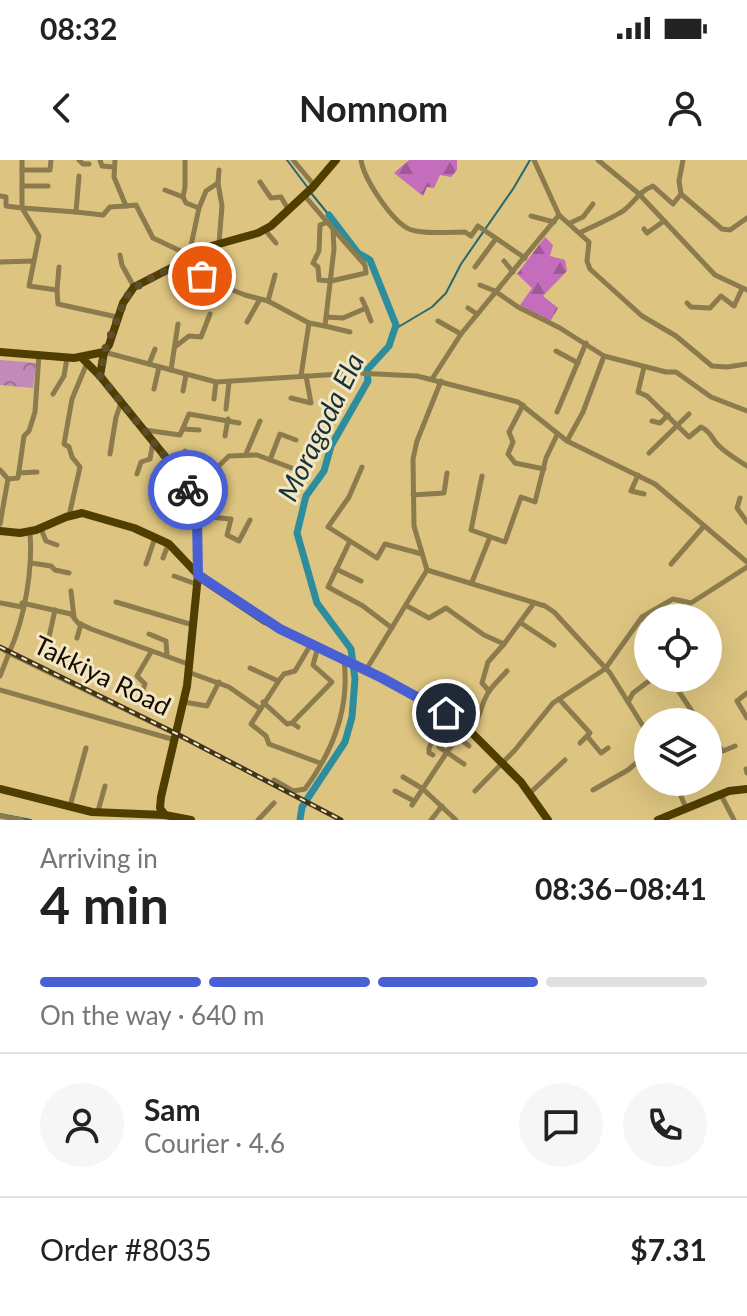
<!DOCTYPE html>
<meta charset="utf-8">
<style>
:root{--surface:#fff;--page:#f6f6f6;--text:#222;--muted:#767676;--line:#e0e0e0;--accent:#4860d4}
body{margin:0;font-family:Lato,sans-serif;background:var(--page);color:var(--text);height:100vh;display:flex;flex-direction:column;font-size:30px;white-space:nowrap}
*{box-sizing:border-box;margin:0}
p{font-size:26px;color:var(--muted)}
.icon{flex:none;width:44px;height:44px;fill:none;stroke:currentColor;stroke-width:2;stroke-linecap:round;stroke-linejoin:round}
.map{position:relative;height:660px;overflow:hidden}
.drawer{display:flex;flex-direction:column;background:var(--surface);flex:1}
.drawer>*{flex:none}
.buttons{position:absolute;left:634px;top:444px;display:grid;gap:16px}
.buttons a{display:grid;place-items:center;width:88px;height:88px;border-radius:50%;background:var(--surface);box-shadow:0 8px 32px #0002;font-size:40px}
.pin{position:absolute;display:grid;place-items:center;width:68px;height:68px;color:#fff;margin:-34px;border:4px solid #fff;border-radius:50%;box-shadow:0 2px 8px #0007}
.courier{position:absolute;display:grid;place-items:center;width:80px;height:80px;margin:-40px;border:6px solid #4860d4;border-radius:50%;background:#fff;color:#222;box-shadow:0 2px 10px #0007}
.overview em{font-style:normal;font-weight:700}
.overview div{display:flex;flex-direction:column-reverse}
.overview{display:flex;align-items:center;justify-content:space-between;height:136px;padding:0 40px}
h1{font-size:52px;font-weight:700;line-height:60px}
.bar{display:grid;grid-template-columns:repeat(4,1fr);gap:12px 8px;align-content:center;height:96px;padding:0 40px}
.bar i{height:10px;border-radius:6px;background:var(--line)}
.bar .selected{background:var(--accent)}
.bar p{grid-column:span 4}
.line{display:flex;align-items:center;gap:20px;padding:0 40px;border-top:2px solid var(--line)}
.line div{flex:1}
.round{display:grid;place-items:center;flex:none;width:84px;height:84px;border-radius:42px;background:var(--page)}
.status{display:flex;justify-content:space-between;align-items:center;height:56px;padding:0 40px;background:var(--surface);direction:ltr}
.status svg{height:22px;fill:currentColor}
header{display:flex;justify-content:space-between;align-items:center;height:104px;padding:0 40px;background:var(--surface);font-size:36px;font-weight:700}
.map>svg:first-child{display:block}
.forest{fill:url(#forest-firs)}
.park{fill:url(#park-crowns)}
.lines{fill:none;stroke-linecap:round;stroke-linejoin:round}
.stream{stroke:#27676e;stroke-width:2}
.river{stroke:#2e8d9d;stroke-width:7}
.minor{stroke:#8b7b4d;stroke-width:5}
.major{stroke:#503e01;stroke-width:8}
.rail-casing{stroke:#40341b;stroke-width:5}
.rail{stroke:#f2e6c5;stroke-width:2;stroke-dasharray:6;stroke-linecap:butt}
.done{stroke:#5c4d2d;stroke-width:8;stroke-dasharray:0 14.4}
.route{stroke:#4860d4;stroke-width:10}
.labels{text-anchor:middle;stroke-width:6;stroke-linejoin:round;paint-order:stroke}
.street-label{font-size:26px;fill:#160d00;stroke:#f2e6c5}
.water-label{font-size:28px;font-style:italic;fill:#163237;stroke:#f2e6c5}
</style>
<div class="status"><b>08:32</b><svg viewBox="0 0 49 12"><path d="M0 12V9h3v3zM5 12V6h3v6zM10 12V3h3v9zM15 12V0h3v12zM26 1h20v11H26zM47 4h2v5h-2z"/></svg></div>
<header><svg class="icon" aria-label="back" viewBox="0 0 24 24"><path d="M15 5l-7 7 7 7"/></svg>Nomnom<svg class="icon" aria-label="person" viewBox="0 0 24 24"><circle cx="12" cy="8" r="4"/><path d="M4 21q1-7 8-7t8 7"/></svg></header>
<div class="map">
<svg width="747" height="660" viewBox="0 0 747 660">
<defs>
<pattern id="forest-firs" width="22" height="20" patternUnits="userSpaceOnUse" patternTransform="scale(2)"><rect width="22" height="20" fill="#c46dbc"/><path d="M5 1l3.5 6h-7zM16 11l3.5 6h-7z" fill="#9e5896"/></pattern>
<pattern id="park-crowns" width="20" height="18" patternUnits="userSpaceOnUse" patternTransform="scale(2)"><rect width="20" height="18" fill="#c18abb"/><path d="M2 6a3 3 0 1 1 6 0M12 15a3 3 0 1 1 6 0" fill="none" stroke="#9c6f96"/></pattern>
</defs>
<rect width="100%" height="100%" fill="#ddc480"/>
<g class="forest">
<polygon points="409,0 457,0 457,10 451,17 440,15 434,28 427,27 423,36 394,13"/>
<polygon points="545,77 553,85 550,96 565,100 567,111 543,136 558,148 550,162 520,145 532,128 517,114"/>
</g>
<polygon class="park" points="0,200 36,203 33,228 0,225"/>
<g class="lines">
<g class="stream">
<polyline points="287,0 308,28"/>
<polyline points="311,33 329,55"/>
<polyline points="395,169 432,147 446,133 461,104 513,29 530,0"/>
<polyline points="0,654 31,660"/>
</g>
<polyline class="river" points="300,660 302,647 345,582 352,557 355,519 351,489 317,443 297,373 306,336 324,311 331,286 368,221 367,210 389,186 396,165 370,100 358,93 329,55"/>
<g class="minor">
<polyline points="22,0 22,48 76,52 79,16"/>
<polyline points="79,0 83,4 89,4"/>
<polyline points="100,0 102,6 113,7"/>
<polyline points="115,0 114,17 126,46 136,45 153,78 189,95 199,48 206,31 218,23 219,10"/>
<polyline points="185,0 185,27 183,37 186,43 199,48"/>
<polyline points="293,0 314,25"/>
<path d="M361,0C364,19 390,58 407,68C418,75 451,72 465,72L471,76L478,66L525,98"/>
<polyline points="598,0 638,33 715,115 747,130"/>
<polyline points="683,0 679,21 681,34 722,69 730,70 747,58"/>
<polyline points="22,10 50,10 51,0"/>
<polyline points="260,22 271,38 281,37 288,49"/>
<polyline points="218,23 222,46 219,83"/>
<polyline points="22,26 48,26"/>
<polyline points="165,30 183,37"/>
<polyline points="0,36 6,37 6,46 22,48 39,76 29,126 57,130 58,144 117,157"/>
<polyline points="76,52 103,55 110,47 126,46"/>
<polyline points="559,55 589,82 587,101 590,109 642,156 676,176 712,206 727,207 747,204"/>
<polyline points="531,56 554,62"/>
<polyline points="328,62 320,65 319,91 313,103 318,107 319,120 331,121 366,113 365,105 335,71"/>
<polyline points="570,63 583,57 593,44"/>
<polyline points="644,69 647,73 664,61"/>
<polyline points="265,70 276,83"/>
<path d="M581,72C592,67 614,57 623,51C635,42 638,32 653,26L673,44L681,34"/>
<polyline points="120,95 122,105 134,127"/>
<polyline points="504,101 513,112"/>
<polyline points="0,102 33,101"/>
<polyline points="174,107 245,135 268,141 309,163"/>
<polyline points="475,107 495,80"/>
<polyline points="480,125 495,131 518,147 560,168 604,196 666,212 676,212 711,237 747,251"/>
<polyline points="57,130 59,107"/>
<polyline points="268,141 275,115"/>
<polyline points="687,143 691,147 710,148 721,136 734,146 742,129"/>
<polyline points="366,148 371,161"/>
<polyline points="468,148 477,154"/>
<polyline points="326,157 343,158 364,149 366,148 362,139"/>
<polyline points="438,161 461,174"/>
<polyline points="247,162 260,139"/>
<polyline points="325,166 350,172"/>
<polyline points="176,186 189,176 201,177 210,154"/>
<polyline points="556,191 578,203"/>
<polyline points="104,192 216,222 357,213 417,216 518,242 567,281 655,324 747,402"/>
<polyline points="149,204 155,189"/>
<path d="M644,207L638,232L647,236L689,277L701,267C712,272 711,279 719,286C727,294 738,300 747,306"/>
<polyline points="171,210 178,164"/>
<polyline points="301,216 309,163 325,166 334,89 333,69 304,35"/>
<polyline points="432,219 461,174 559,55 534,0"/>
<polyline points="441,221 417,281 413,299 414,366 427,410 545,446 554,452 610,513 648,574"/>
<polyline points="154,229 159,207"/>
<polyline points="183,231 186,215"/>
<polyline points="53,234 64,216 67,198"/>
<polyline points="291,238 311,243 306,216"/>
<polyline points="214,239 216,222"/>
<polyline points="523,245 509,272 513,282 508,294 515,303 544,309"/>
<polyline points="226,249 229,222"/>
<polyline points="557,252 586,183"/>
<polyline points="652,261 660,263 668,255"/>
<polyline points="183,269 199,270"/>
<polyline points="145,270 180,275 189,254 239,263"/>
<polyline points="225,276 228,259"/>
<polyline points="567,281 583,252 604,196"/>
<polyline points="185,291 185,307"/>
<polyline points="649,293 689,254"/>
<polyline points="110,294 116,257 121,243"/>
<polyline points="246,294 260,261"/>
<polyline points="270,300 280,274 296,280"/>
<polyline points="173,305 196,309"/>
<polyline points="362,307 349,337 328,367 377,398 385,384 422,394"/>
<polyline points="0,310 8,319 0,364"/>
<polyline points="19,313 37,312"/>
<polyline points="137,314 141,302 150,299 153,282"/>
<polyline points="638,315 631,331 644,334"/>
<polyline points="482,316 471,370 505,382 521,337 535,342 546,298 557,275"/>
<polyline points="8,319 18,318 24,276 29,271 35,252 39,194"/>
<polyline points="187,327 205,319 229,296 257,295 297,310"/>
<polyline points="413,335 444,333 447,313"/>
<polyline points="740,338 737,348 747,362"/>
<polyline points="69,356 80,307 72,297 69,287 64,284 72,239 87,203"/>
<polyline points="198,356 231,359 227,375 239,381 250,360"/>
<polyline points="41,369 46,381 57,385"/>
<path d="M30,371C33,409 25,458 9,493L176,574"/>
<polyline points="349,383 328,427 363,446 392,468"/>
<polyline points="163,398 168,385"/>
<polyline points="31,403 51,406 55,410 69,413"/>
<polyline points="146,404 155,378"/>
<polyline points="671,404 704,366"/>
<polyline points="336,409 361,421"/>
<polyline points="174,416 196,424"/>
<polyline points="472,422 490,377"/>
<polyline points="71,431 74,457"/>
<polyline points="116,442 193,465"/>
<polyline points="1,443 22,447"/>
<polyline points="22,443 71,454 78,463 91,469 188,504"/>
<polyline points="407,446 429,458 446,448 484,475 504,484"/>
<polyline points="642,457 648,466"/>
<polyline points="521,463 554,485"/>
<polyline points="149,474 166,481 167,496"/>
<polyline points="49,477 55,450"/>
<polyline points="77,478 81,464"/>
<polyline points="311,484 295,511 284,514 280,519 251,564 266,576 269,584 320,603"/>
<polyline points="0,488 9,493 0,516"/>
<polyline points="250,508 278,521"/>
<polyline points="366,510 427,410"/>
<polyline points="188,512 229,527 259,548"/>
<polyline points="670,518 699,562"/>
<polyline points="0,530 175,580"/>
<polyline points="489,531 482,523 488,502 504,484 534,443"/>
<polyline points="747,533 737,541 747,558"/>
<polyline points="140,537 145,524 137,516 151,492"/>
<polyline points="559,539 590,573 580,583"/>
<polyline points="184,542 207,546 219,522"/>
<polyline points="263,542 287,564 292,563 298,567"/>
<polyline points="628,542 633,533 653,518"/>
<polyline points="292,563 332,522 313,505 318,487"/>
<polyline points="427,563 434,547"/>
<path d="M470,570C481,559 480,546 488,533C493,525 501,518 507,511"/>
<polyline points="450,571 469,586"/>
<polyline points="708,573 723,591 735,586"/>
<polyline points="587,576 601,593 608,588"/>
<polyline points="439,587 464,604"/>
<polyline points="433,595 429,593 429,588 446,553"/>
<polyline points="746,609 747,613"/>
<polyline points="403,617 423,629 456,660"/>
<path d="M274,620L293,631L305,629C333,591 350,548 344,500"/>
<polyline points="675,622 686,648"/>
<polyline points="593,630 628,610 648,593"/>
<polyline points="395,631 414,641"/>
<polyline points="475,631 515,590 553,543 605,509 642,457 673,439 691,443 747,407"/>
<polyline points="530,633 565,600"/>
<polyline points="721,635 734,660"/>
<polyline points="412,645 449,589 467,568"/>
<polyline points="70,646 86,588"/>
<polyline points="98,651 105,626"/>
<polyline points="0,656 21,660"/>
<polyline points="258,660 274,643"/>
<polyline points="431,660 442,646"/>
</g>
<g class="major">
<polyline points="0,192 74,198 104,192 109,185 123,143 134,127 173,107 197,90 258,73 271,66 313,27 336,0"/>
<polyline points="82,198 100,216 172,305 187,327 197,356 198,415 187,526 161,637 160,648 165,655"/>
<polyline points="100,216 104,192"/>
<polyline points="0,371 20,373 36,370 66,357 82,353 134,368 169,384 202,419 265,461 382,518 459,560 521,622 548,660"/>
<polyline points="0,629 92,652 165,655 191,660"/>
<polyline points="658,660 729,631 747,629"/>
</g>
<g class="rail-casing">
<polyline id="rail" points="0,487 177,574 341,660"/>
</g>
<use href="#rail" class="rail"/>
</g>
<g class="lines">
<polyline class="done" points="188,330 172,305 100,216 104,192 126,137 140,124 173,107 202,116"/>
<polyline class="route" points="188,330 197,356 198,415 280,469 382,518 446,553"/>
</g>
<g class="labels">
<g class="street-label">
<text transform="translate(102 516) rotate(26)" y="9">Takkiya Road</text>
</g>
<g class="water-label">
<text transform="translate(321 267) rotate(-64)" y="10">Moragoda Ela</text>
</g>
</g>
</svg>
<div class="buttons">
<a><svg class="icon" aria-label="locate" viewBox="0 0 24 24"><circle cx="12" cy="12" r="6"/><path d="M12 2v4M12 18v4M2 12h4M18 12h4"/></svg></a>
<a><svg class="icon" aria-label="layers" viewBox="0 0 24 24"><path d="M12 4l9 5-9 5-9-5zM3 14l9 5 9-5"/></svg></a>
</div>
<div class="pin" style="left:202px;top:116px;background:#ea580c"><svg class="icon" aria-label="bag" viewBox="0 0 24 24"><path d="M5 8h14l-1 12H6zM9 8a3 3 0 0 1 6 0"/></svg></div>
<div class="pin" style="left:446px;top:553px;background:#1f2937"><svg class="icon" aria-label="home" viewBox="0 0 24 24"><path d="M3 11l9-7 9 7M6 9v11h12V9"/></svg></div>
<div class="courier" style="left:188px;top:330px"><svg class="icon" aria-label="bike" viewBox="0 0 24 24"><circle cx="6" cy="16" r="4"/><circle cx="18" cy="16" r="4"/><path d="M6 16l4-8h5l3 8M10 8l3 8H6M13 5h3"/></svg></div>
</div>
<section class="drawer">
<div class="overview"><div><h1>4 min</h1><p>Arriving in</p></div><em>08:36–08:41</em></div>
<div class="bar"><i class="selected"></i><i class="selected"></i><i class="selected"></i><i></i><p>On the way · 640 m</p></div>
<div class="line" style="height:144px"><a class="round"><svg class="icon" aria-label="person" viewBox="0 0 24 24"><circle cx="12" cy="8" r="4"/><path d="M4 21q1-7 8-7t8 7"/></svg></a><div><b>Sam</b><p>Courier · 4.6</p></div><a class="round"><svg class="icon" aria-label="chat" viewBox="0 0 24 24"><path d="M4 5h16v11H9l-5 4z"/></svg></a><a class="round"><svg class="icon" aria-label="phone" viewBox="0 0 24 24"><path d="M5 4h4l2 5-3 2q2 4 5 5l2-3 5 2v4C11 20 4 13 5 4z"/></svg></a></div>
<div class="line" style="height:104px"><div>Order #8035</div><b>$7.31</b></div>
</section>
